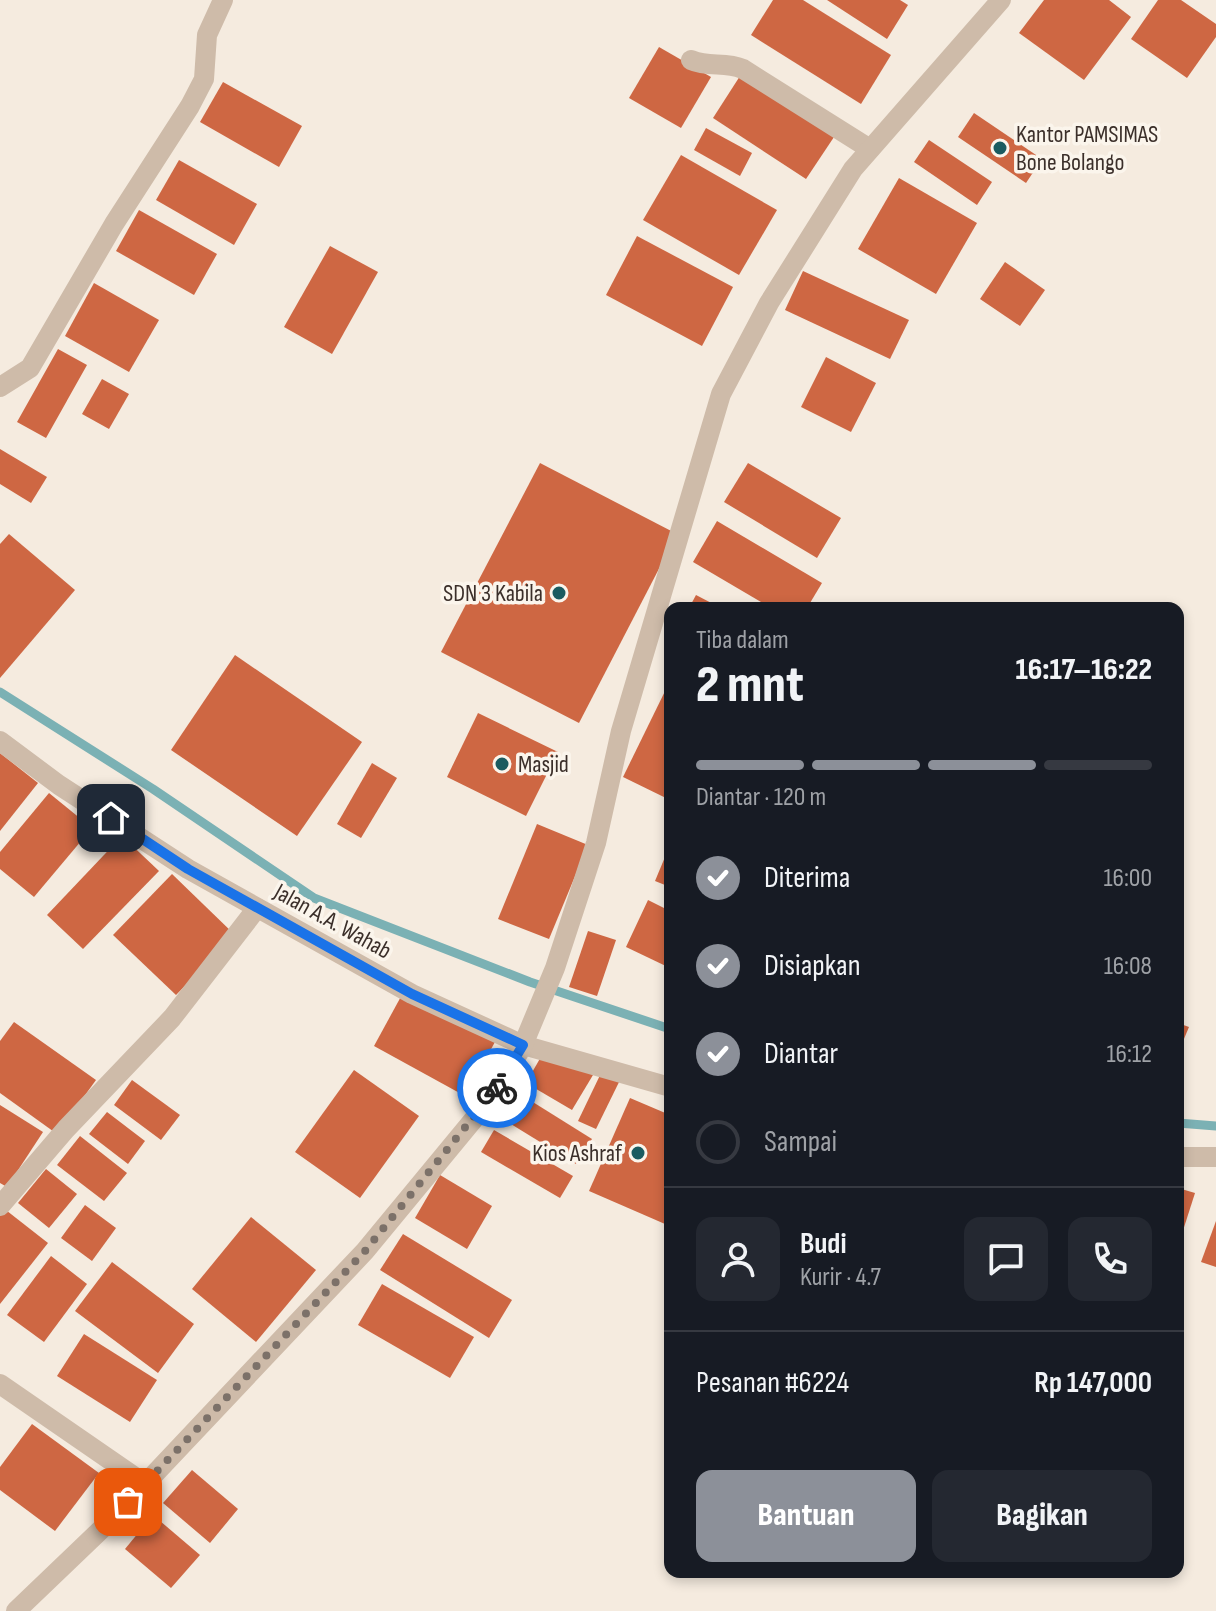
<!DOCTYPE html>
<html lang="id">
<meta charset="utf-8">
<style>
:root{--surface:#171b24;--page:#242831;--text:#f1f3f6;--muted:#9ea1a6;--line:#363941;--accent:#8c9099}
body{margin:0;font-family:"Sofia Sans Condensed",sans-serif;background:var(--page);color:var(--text);height:100vh;display:flex;flex-direction:column;font-size:30px;white-space:nowrap}
*{box-sizing:border-box;margin:0}
p{font-size:26px;color:var(--muted)}
.icon{flex:none;width:44px;height:44px;fill:none;stroke:currentColor;stroke-width:2;stroke-linecap:round;stroke-linejoin:round}
.map{position:relative;flex:1;overflow:hidden}
.details{position:absolute;left:664px;top:602px;width:520px;height:976px;display:flex;flex-direction:column;background:var(--surface);border-radius:16px;box-shadow:0 4px 12px #0003}
.details>*{flex:none}
.pin{position:absolute;display:grid;place-items:center;width:68px;height:68px;color:#fff;margin:-34px;border-radius:16px;box-shadow:0 4px 12px #0006}
.courier{position:absolute;display:grid;place-items:center;width:80px;height:80px;margin:-40px;border:6px solid #1a73e8;border-radius:50%;background:#fff;color:#222;box-shadow:0 2px 10px #0007}
.overview em{font-style:normal;font-weight:800}
.overview div{display:flex;flex-direction:column-reverse}
.overview{display:flex;align-items:center;justify-content:space-between;height:136px;padding:0 32px}
h1{font-size:52px;font-weight:800;line-height:60px}
.bar{display:grid;grid-template-columns:repeat(4,1fr);gap:12px 8px;align-content:center;height:96px;padding:0 32px}
.bar i{height:10px;border-radius:6px;background:var(--line)}
.bar .current{background:var(--accent)}
.bar p{grid-column:span 4}
.line{display:flex;align-items:center;gap:20px;padding:0 32px;border-top:2px solid var(--line)}
.line div{flex:1}
.round{display:grid;place-items:center;flex:none;width:84px;height:84px;border-radius:16px;background:var(--page)}
ol{padding:0 32px;list-style:none}
li{display:flex;align-items:center;gap:24px;height:88px}
li p{margin-inline-start:auto}
li .icon{padding:8px;border-radius:50%;background:var(--accent);color:#fff;stroke-width:4}
li:last-child{color:var(--muted)}
li i{width:44px;height:44px;border:4px solid var(--line);border-radius:50%}
.cta{display:flex;gap:16px;margin-top:auto;padding:16px 32px}
.cta a{flex:1;height:92px;border-radius:16px;background:var(--accent);color:#fff;font-size:32px;font-weight:800;line-height:92px;text-align:center}
.cta a+a{background:var(--page);color:var(--text)}
.map>svg:first-child{display:block}
.lines{fill:none;stroke-linecap:round;stroke-linejoin:round}
.stream{stroke:#7bb1b4;stroke-width:9}
.building{fill:#ce6743}
.street{stroke:#cebba9;stroke-width:20}
.done{stroke:#7c7169;stroke-width:8;stroke-dasharray:0 14.4}
.route{stroke:#1a73e8;stroke-width:10}
.poi-dot{fill:#1b5b60;stroke:#fbf5ec;stroke-width:3}
.labels{text-anchor:middle;stroke-width:7;stroke-linejoin:round;paint-order:stroke}
.poi-label{font-size:24px;fill:#3b2f2a;stroke:#fbf5ec;text-anchor:start}
.street-label{font-size:24px;fill:#3b2f2a;stroke:#fbf5ec}
</style>
<div class="map">
<svg width="1216" height="1611" viewBox="0 0 1216 1611">
<rect width="100%" height="100%" fill="#f5ebdf"/>
<g class="lines">
<g class="stream">
<polyline points="0,692 153,789 314,898 530,982 670,1029"/>
<polyline points="1178,1123 1216,1126"/>
</g>
</g>
<g class="building">
<polygon points="773,0 803,0 891,55 861,104 751,35"/>
<polygon points="827,0 900,0 908,5 887,39"/>
<polygon points="1044,0 1109,0 1131,17 1084,80 1019,33"/>
<polygon points="1158,0 1181,0 1216,24 1216,37 1187,78 1131,39"/>
<polygon points="659,47 711,77 681,128 629,98"/>
<polygon points="740,76 834,137 806,179 713,118"/>
<polygon points="223,82 302,126 279,167 200,122"/>
<polygon points="974,113 1042,159 1026,183 958,137"/>
<polygon points="706,128 752,153 740,176 694,150"/>
<polygon points="929,140 992,182 977,205 914,162"/>
<polygon points="681,155 777,210 739,275 643,220"/>
<polygon points="179,160 257,204 234,245 156,200"/>
<polygon points="899,178 977,223 936,294 858,249"/>
<polygon points="139,210 217,254 194,295 116,251"/>
<polygon points="637,236 733,287 702,346 606,295"/>
<polygon points="330,246 378,272 332,354 284,327"/>
<polygon points="1005,262 1045,290 1020,326 980,299"/>
<polygon points="803,271 909,320 890,359 785,310"/>
<polygon points="94,283 159,320 129,372 65,336"/>
<polygon points="58,349 87,365 46,438 17,422"/>
<polygon points="826,357 876,383 851,432 801,407"/>
<polygon points="102,379 129,394 109,429 82,414"/>
<polygon points="0,449 47,477 31,503 0,484"/>
<polygon points="540,463 677,534 579,723 441,652"/>
<polygon points="748,463 841,518 817,558 724,502"/>
<polygon points="717,521 822,583 807,608 771,608 693,562"/>
<polygon points="9,534 75,590 0,678 0,544"/>
<polygon points="696,595 721,608 689,608"/>
<polygon points="235,655 362,742 297,836 171,750"/>
<polygon points="670,681 670,800 623,777"/>
<polygon points="478,713 558,752 526,816 447,777"/>
<polygon points="0,753 38,783 0,831"/>
<polygon points="372,763 397,778 361,838 337,824"/>
<polygon points="49,793 92,828 34,897 0,869 0,852"/>
<polygon points="537,824 588,845 549,939 498,919"/>
<polygon points="122,836 159,871 83,949 47,915"/>
<polygon points="670,845 670,887 655,881"/>
<polygon points="172,874 235,935 176,995 113,935"/>
<polygon points="648,900 670,911 670,968 626,947"/>
<polygon points="588,931 616,940 597,996 569,987"/>
<polygon points="404,991 495,1042 465,1096 374,1046"/>
<polygon points="14,1022 96,1080 57,1134 0,1093 0,1041"/>
<polygon points="1178,1023 1189,1027 1178,1053"/>
<polygon points="546,1048 593,1075 572,1110 526,1083"/>
<polygon points="603,1069 621,1078 596,1129 578,1121"/>
<polygon points="354,1070 419,1116 360,1198 295,1152"/>
<polygon points="132,1080 180,1115 161,1140 114,1105"/>
<polygon points="512,1089 592,1139 576,1164 496,1115"/>
<polygon points="630,1098 670,1115 670,1211 665,1224 589,1191"/>
<polygon points="0,1105 43,1132 7,1187 0,1183"/>
<polygon points="107,1112 145,1141 128,1164 89,1134"/>
<polygon points="494,1130 573,1176 560,1198 481,1152"/>
<polygon points="80,1136 127,1173 104,1201 57,1165"/>
<polygon points="46,1169 77,1194 49,1228 18,1203"/>
<polygon points="440,1175 492,1206 467,1249 415,1218"/>
<polygon points="1178,1188 1195,1193 1179,1243 1178,1243"/>
<polygon points="85,1205 116,1228 92,1261 61,1238"/>
<polygon points="2,1207 48,1243 0,1304 0,1211"/>
<polygon points="251,1217 316,1270 256,1342 192,1289"/>
<polygon points="1216,1221 1216,1267 1201,1262"/>
<polygon points="403,1234 512,1300 489,1338 380,1270"/>
<polygon points="51,1256 87,1284 44,1342 7,1315"/>
<polygon points="112,1262 194,1324 158,1373 75,1311"/>
<polygon points="382,1284 474,1337 450,1378 358,1325"/>
<polygon points="84,1334 157,1380 130,1422 57,1376"/>
<polygon points="32,1424 99,1473 55,1531 0,1490 0,1467"/>
<polygon points="192,1470 238,1509 210,1543 163,1503"/>
<polygon points="153,1515 200,1555 171,1588 125,1549"/>
</g>
<g class="lines">
<g class="street">
<path d="M691,60C709,68 725,61 743,69L870,149"/>
<polyline points="0,387 30,368 114,224 190,106 204,79 207,35 223,0"/>
<polyline points="0,741 59,785 188,869 412,994 523,1045 670,1087"/>
<polyline points="1178,1157 1216,1157"/>
<polyline points="0,1206 66,1129 172,1018 257,908"/>
<polyline points="0,1384 145,1484"/>
<polyline points="16,1611 111,1520 365,1251 488,1102 508,1071 523,1045 555,968 596,843 621,731 721,394 769,303 853,169 1001,0"/>
</g>
</g>
<g class="lines">
<polyline class="done" points="128,1502 365,1251 497,1088"/>
<polyline class="route" points="111,818 188,869 412,994 523,1045 497,1088"/>
</g>
<g class="poi-dot">
<circle cx="1000" cy="148" r="8"/>
<circle cx="559" cy="593" r="8"/>
<circle cx="502" cy="764" r="8"/>
<circle cx="638" cy="1153" r="8"/>
</g>
<g class="labels">
<g class="poi-label">
<text x="1016" y="142">Kantor PAMSIMAS<tspan x="1016" dy="28">Bone Bolango</tspan></text>
<text x="543" y="601" text-anchor="end">SDN 3 Kabila</text>
<text x="518" y="772">Masjid</text>
<text x="622" y="1161" text-anchor="end">Kios Ashraf</text>
</g>
<g class="street-label">
<text transform="translate(333 921) rotate(29)" y="8">Jalan A.A. Wahab</text>
</g>
</g>
</svg>
<div class="pin" style="left:128px;top:1502px;background:#ea580c"><svg class="icon" aria-label="bag" viewBox="0 0 24 24"><path d="M5 8h14l-1 12H6zM9 8a3 3 0 0 1 6 0"/></svg></div>
<div class="pin" style="left:111px;top:818px;background:#1f2937"><svg class="icon" aria-label="home" viewBox="0 0 24 24"><path d="M3 11l9-7 9 7M6 9v11h12V9"/></svg></div>
<div class="courier" style="left:497px;top:1088px"><svg class="icon" aria-label="bike" viewBox="0 0 24 24"><circle cx="6" cy="16" r="4"/><circle cx="18" cy="16" r="4"/><path d="M6 16l4-8h5l3 8M10 8l3 8H6M13 5h3"/></svg></div>
<section class="details">
<div class="overview"><div><h1>2 mnt</h1><p>Tiba dalam</p></div><em>16:17–16:22</em></div>
<div class="bar"><i class="current"></i><i class="current"></i><i class="current"></i><i></i><p>Diantar · 120 m</p></div>
<ol>
<li><svg class="icon" aria-label="check" viewBox="0 0 24 24"><path d="M5 12l5 5 9-10"/></svg>Diterima<p>16:00</p></li>
<li><svg class="icon" aria-label="check" viewBox="0 0 24 24"><path d="M5 12l5 5 9-10"/></svg>Disiapkan<p>16:08</p></li>
<li><svg class="icon" aria-label="check" viewBox="0 0 24 24"><path d="M5 12l5 5 9-10"/></svg>Diantar<p>16:12</p></li>
<li><i></i>Sampai</li>
</ol>
<div class="line" style="height:144px"><a class="round"><svg class="icon" aria-label="person" viewBox="0 0 24 24"><circle cx="12" cy="8" r="4"/><path d="M4 21q1-7 8-7t8 7"/></svg></a><div><b>Budi</b><p>Kurir · 4.7</p></div><a class="round"><svg class="icon" aria-label="chat" viewBox="0 0 24 24"><path d="M4 5h16v11H9l-5 4z"/></svg></a><a class="round"><svg class="icon" aria-label="phone" viewBox="0 0 24 24"><path d="M5 4h4l2 5-3 2q2 4 5 5l2-3 5 2v4C11 20 4 13 5 4z"/></svg></a></div>
<div class="line" style="height:104px"><div>Pesanan #6224</div><b>Rp 147,000</b></div>
<div class="cta"><a>Bantuan</a><a>Bagikan</a></div>
</section>
</div>
